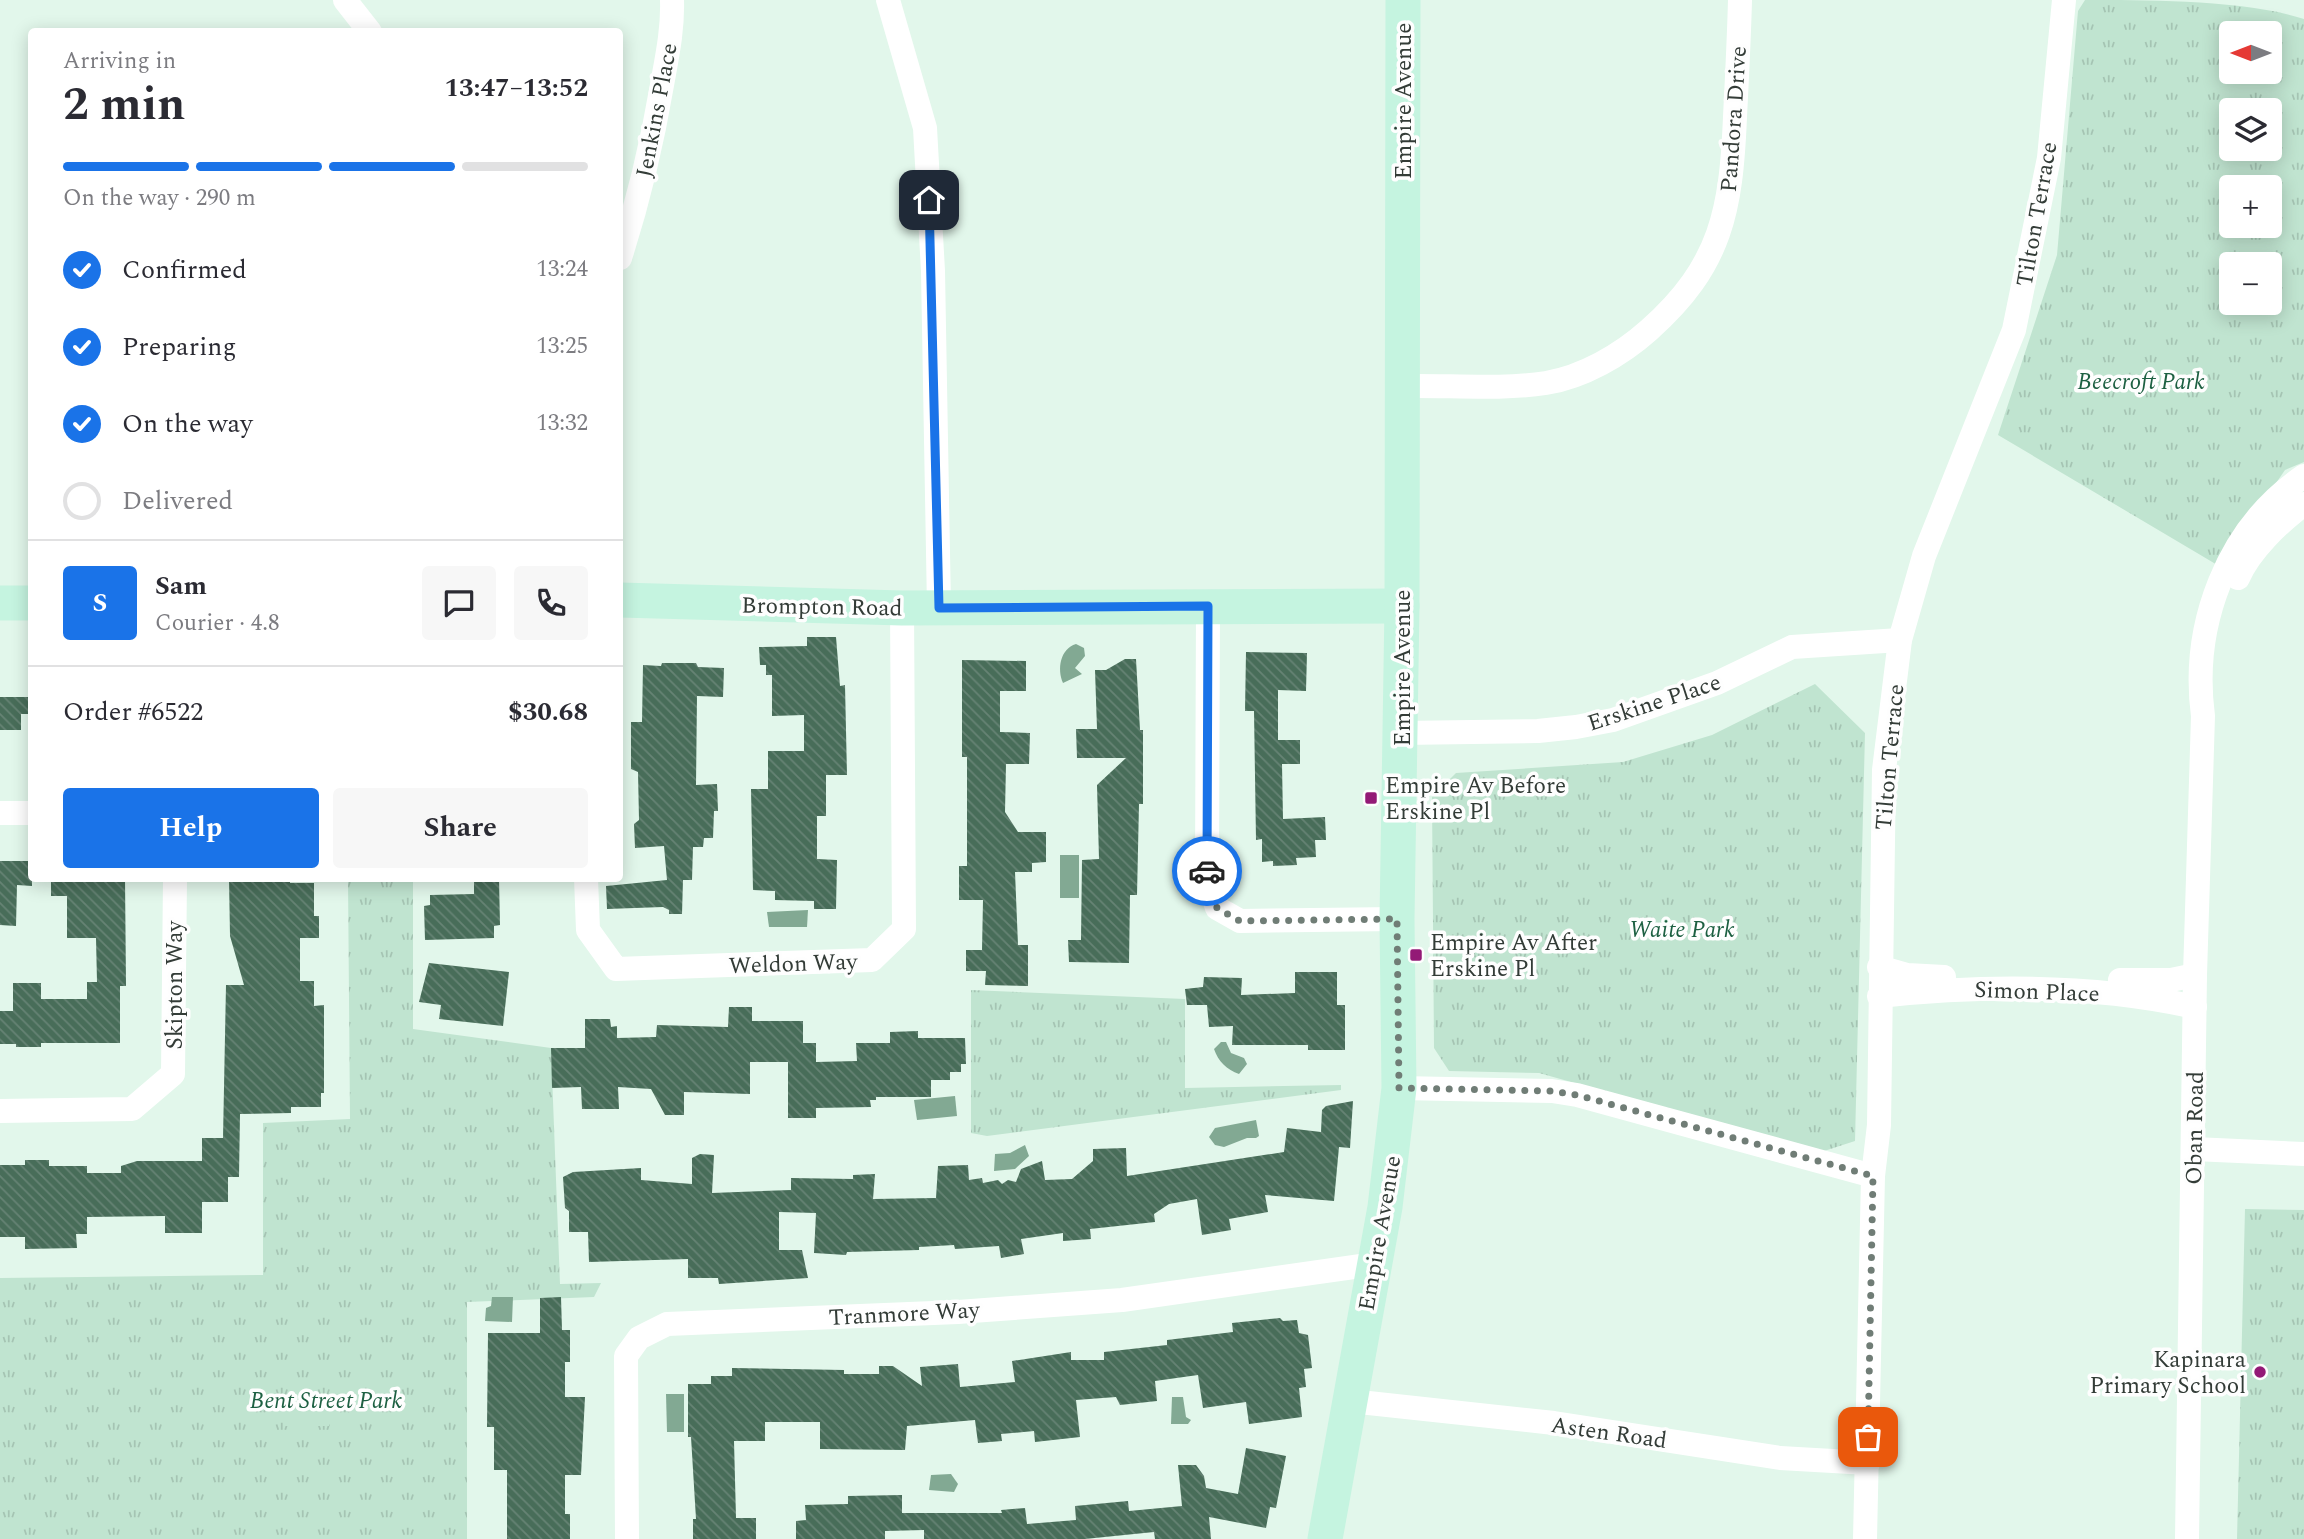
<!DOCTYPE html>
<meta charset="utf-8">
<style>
:root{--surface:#fff;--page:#f7f7f7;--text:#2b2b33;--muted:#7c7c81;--line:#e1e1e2;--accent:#1a73e8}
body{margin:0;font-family:Spectral,serif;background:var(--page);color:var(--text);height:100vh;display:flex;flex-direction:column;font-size:26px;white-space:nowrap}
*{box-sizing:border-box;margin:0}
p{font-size:23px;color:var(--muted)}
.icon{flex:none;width:38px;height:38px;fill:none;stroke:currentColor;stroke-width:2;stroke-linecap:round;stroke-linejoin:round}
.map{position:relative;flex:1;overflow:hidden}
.sheet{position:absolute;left:28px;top:28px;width:595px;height:854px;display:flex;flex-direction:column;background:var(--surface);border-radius:7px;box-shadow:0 4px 18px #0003}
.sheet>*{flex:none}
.needle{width:46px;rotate:270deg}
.buttons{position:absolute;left:2219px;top:21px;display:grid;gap:14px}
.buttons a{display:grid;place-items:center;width:63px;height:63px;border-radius:7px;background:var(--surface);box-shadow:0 4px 18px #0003;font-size:35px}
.pin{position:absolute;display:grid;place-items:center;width:60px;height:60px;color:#fff;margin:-30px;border-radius:14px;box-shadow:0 4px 10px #0006}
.courier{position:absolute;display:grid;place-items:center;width:70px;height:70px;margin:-35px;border:5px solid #1a73e8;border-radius:50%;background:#fff;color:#222;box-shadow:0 2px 9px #0007}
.overview em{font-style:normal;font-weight:700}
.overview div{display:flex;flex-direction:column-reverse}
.overview{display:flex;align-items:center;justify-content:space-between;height:119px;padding:0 35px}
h1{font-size:46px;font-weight:700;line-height:52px}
.bar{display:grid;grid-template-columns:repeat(4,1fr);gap:10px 7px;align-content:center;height:84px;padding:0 35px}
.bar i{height:9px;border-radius:5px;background:var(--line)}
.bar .on{background:var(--accent)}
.bar p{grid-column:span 4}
.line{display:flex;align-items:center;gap:18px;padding:0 35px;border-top:2px solid var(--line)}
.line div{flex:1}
.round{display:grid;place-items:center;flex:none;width:74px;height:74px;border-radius:7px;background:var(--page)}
ol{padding:0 35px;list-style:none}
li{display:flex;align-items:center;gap:21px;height:77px}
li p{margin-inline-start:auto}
li .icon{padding:7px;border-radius:50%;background:var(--accent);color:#fff;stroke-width:4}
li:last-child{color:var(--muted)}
li i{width:38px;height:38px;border:4px solid var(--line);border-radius:50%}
.cta{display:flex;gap:14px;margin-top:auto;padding:14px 35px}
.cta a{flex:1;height:80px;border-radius:7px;background:var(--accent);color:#fff;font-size:28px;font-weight:700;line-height:80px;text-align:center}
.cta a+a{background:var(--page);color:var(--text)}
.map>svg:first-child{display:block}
.park{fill:url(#park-tufts);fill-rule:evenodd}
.garden{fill:#c0e4d0}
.water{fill:#82a993}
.building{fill:url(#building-back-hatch)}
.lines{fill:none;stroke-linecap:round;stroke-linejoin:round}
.street{stroke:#fff;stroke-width:24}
.secondary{stroke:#c5f4e0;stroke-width:35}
.done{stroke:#707d76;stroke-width:7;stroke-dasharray:0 12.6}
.route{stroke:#1a73e8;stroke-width:9}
.poi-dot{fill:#931a76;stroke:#fefefe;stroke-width:2.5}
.labels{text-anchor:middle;stroke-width:7;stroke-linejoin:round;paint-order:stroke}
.street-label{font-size:23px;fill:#333c37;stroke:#fefefe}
.park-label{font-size:23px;font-style:italic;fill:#1d6042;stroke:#fefefe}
.poi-label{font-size:23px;fill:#333c37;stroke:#fefefe;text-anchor:start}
</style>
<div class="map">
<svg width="2304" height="1539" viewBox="0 0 2304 1539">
<defs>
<pattern id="park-tufts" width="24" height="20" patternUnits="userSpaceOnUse" patternTransform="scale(1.75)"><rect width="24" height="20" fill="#c0e4d0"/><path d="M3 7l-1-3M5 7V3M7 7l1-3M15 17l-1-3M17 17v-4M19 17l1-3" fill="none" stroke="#a5c4b3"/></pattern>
<pattern id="building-back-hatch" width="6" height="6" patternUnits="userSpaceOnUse" patternTransform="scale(1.75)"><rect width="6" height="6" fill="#486d59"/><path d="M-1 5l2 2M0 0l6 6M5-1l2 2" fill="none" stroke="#668374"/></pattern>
</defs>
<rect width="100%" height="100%" fill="#e2f7eb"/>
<g class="park">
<path d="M2085,0C2148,0 2247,0 2304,19V462L2285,470L2219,566L1998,435L2057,255L2078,11ZM2231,33H2270V72H2231ZM2231,110H2270V149H2231ZM2231,187H2270V226H2231ZM2231,264H2270V303H2231Z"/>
<polygon points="1815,684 1865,733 1855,1141 1821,1152 1539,1073 1449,1071 1434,1048 1432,797 1456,773 1623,762 1712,735"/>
<polygon points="413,878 413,1029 551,1048 560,1284 601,1283 594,1297 467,1302 467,1539 0,1539 0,1278 263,1275 263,1123 350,1119 348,879"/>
<polygon points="971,990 1185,999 1185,1088 1341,1085 1341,1090 987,1136 971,1133"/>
<polygon points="2245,1209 2304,1210 2304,1539 2237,1539"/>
</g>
<rect class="garden" x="285" y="1402" width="44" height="24"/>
<g class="water">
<path d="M1076,644L1084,648L1085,656L1075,668L1082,674L1063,683C1057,669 1060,649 1076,644Z"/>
<rect x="1060" y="855" width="19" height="43"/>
<polygon points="808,910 807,927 769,927 767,912"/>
<path d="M1221,1042H1226L1231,1053L1244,1058L1247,1064L1239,1074C1227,1070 1218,1061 1214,1049Z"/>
<polygon points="955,1096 957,1116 917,1120 914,1100"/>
<polygon points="1256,1120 1259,1136 1256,1138 1247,1138 1224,1147 1215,1145 1209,1137 1215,1128"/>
<polygon points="1025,1145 1029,1156 1015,1169 994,1171 995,1154 1010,1153"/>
<polygon points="492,1297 513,1297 512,1322 485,1321 486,1308 491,1306"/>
<polygon points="666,1394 684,1394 684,1432 667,1432"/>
<polygon points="1172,1397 1183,1397 1186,1417 1191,1420 1188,1424 1171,1424"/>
<polygon points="951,1474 958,1484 954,1492 929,1490 931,1475"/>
</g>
<g class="building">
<polygon points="807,637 836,637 840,686 845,685 847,775 826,775 826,816 817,816 817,859 837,860 836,909 814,909 814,901 775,900 775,891 753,890 751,789 768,789 768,751 804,751 804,715 772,716 772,675 766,675 766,665 760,665 759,647 807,646"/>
<polygon points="1246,652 1307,653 1306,691 1278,690 1278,740 1300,740 1300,764 1282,764 1283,819 1325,817 1326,840 1315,840 1316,857 1296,858 1297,865 1273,866 1273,861 1262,862 1262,839 1256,840 1254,711 1245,711"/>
<polygon points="1125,659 1136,659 1140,730 1143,730 1143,804 1139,804 1137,895 1130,895 1129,963 1069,962 1068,940 1081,940 1082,860 1099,859 1097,785 1126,758 1077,758 1076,729 1097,729 1095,670 1106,670"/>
<polygon points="962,660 1026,661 1026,691 1000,691 1000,732 1030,733 1029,764 1006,764 1005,812 1018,832 1046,832 1046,862 1032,863 1032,872 1015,872 1018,945 1028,945 1028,986 985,985 986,971 966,971 966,950 982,950 983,900 959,900 959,866 967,866 967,757 962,757"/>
<polygon points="662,663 696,663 698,667 724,668 723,697 697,696 696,785 717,784 718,811 714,811 713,838 704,838 703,847 693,847 692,880 683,880 682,914 669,914 669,910 663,907 607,909 606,886 667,880 664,846 635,848 634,824 639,820 638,772 631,769 631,722 642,722 643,665 661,666"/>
<polygon points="0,697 32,697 32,714 21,714 21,730 0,730"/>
<polygon points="0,861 32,861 32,886 17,885 16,926 0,925"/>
<polygon points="51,878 125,878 126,986 120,986 120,1043 41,1043 41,1047 16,1047 16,1044 0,1044 0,1011 13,1011 13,983 41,983 41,999 87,999 87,982 97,982 96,938 67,938 67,896 51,896"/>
<polygon points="229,878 290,878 290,883 314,883 314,916 319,916 319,938 300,938 300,981 314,981 314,1006 324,1005 324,1093 321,1093 321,1107 291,1107 291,1113 240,1114 239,1177 228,1177 228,1202 202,1202 202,1233 165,1233 165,1216 87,1217 87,1234 76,1234 77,1248 25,1249 25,1237 0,1237 0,1165 25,1165 25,1160 49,1160 49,1166 87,1166 87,1173 121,1173 121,1166 137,1161 202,1161 202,1138 223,1138 226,985 244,985 230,936"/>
<polygon points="474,878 499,878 500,925 494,926 494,938 425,940 424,906 430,905 430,895 474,894"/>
<polygon points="429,963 509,972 503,1026 439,1019 441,1005 419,1002"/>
<polygon points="1295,972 1337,972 1337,1005 1345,1005 1345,1050 1308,1050 1308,1045 1232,1045 1233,1026 1209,1027 1207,1005 1187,1005 1185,989 1203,987 1204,977 1242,978 1241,995 1295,993"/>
<polygon points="729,1007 752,1007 752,1021 803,1021 803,1043 816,1043 816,1062 857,1061 856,1043 890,1043 890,1032 918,1031 918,1038 965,1038 966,1064 961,1064 961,1072 950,1072 950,1080 931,1080 931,1097 876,1097 876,1100 870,1100 871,1107 816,1108 816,1118 788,1118 788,1062 750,1062 750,1094 684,1092 684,1115 665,1115 651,1089 618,1087 619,1109 582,1109 581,1087 552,1088 551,1048 585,1048 585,1019 610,1019 611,1027 617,1026 617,1038 656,1037 657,1025 728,1027"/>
<polygon points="1353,1101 1350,1148 1339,1147 1334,1201 1265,1195 1268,1212 1229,1219 1231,1230 1202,1235 1197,1199 1169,1204 1154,1214 1155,1222 1090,1229 1091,1239 1063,1241 1063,1233 1021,1239 1024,1254 1001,1258 999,1246 955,1249 954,1245 919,1247 919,1250 847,1252 846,1255 814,1253 816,1213 779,1212 779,1250 802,1250 808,1278 719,1284 718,1278 688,1278 688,1259 589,1262 588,1232 569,1232 569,1211 565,1208 563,1177 573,1172 641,1168 641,1180 692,1184 692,1158 700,1154 714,1155 712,1193 791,1190 791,1178 853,1179 853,1175 875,1174 873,1199 936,1198 938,1166 968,1165 969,1180 982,1178 983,1183 998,1180 1002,1184 1008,1180 1016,1182 1021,1169 1042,1161 1045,1180 1072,1179 1093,1161 1093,1149 1126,1148 1127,1176 1284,1152 1287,1128 1321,1132 1322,1110 1326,1106"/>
<polygon points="561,1297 562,1330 570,1330 570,1362 565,1362 565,1397 585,1397 581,1475 565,1475 565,1514 570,1514 570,1539 507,1539 507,1470 494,1470 494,1427 487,1427 488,1333 540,1333 540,1298"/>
<polygon points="1280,1318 1283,1321 1297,1320 1299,1333 1308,1335 1312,1368 1304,1369 1306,1387 1299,1388 1302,1417 1249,1424 1246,1402 1203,1408 1198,1375 1155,1381 1157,1401 1120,1405 1116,1397 1076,1400 1080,1437 1035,1442 1034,1431 1001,1434 1002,1441 978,1443 975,1420 907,1426 905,1450 820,1449 820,1422 765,1422 765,1441 734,1441 736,1518 756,1518 756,1539 693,1539 693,1519 696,1519 691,1437 688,1437 688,1384 711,1384 711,1376 732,1376 732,1368 844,1370 844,1374 879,1374 879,1366 893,1366 922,1386 920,1367 958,1364 960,1387 1015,1382 1012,1361 1071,1352 1071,1360 1104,1360 1104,1352 1167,1345 1167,1340 1233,1332 1232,1323"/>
<polygon points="1246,1448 1286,1456 1276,1508 1270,1507 1266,1528 1209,1517 1211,1539 1155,1539 1154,1532 1085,1539 924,1539 924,1530 885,1531 885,1539 796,1539 796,1521 806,1520 805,1505 848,1504 848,1496 902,1495 902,1513 1002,1513 1001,1510 1025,1508 1027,1524 1076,1520 1075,1506 1128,1501 1129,1511 1182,1506 1178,1465 1196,1465 1204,1476 1206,1488 1238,1494"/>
</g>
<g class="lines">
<g class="street">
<polyline points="345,0 370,32"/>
<polyline points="888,0 925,128 933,271 939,608"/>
<path d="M620,258C638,202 652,144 662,85C667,57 673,29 672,0"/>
<path d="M1402,386C1449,385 1500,390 1546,383C1583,377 1621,355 1649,330C1722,265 1731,210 1735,117C1737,78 1739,39 1740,0"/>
<path d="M2238,578C2250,550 2280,522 2304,504"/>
<polyline points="1208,606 1207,878 1217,908 1240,921 1397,919"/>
<polyline points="1401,733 1538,731 1576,727 1613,720 1717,683 1792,647 1900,640"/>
<polyline points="0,813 32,813"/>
<polyline points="586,878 588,930 616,969 872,960 904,929 902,608"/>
<polyline points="1879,967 1907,975 1944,977"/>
<polyline points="2120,980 2171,980 2195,975"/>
<path d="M1879,996C1983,985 2092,984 2195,1007"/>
<polyline points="1399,1088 1552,1091 1577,1095 1873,1176"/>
<polyline points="0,1111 132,1109 173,1074 175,878"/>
<polyline points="2194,1149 2304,1154"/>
<polyline points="1350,1401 1554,1423 1780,1458 1868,1463"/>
<polyline points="627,1539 626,1356 639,1338 667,1324 958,1312 1122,1300 1375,1264"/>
<polyline points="1865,1539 1873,1176 1879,1125 1884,770 1900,640 1924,556 2014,330 2049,158 2064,0"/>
<path d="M2187,1539L2195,975L2203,716C2191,626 2226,529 2304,476"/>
</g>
<g class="secondary">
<polyline points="620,600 902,608 1402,606"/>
<polyline points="0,603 32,603"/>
<polyline points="1325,1539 1385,1207 1399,1088 1397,919 1402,606 1403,0"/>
</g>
</g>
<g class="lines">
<polyline class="done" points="1207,871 1217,908 1240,921 1397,919 1399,1088 1552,1091 1577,1095 1873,1176 1868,1437"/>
<polyline class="route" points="929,200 939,608 1208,606 1207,871"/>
</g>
<g class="poi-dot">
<rect x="1364" y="791" width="14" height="14" rx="3.5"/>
<rect x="1409" y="948" width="14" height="14" rx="3.5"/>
<circle cx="2260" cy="1372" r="7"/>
</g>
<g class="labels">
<g class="street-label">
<text transform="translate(1403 101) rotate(-90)" y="8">Empire Avenue</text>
<text transform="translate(656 110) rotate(-79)" y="8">Jenkins Place</text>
<text transform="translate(1733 119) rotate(-86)" y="8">Pandora Drive</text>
<text transform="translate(2036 214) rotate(-80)" y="8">Tilton Terrace</text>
<text transform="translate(822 606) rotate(1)" y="8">Brompton Road</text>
<text transform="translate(1402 668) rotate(-90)" y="8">Empire Avenue</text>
<text transform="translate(1654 702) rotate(-18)" y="8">Erskine Place</text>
<text transform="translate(1889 757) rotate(-85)" y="8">Tilton Terrace</text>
<text transform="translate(793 963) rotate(-2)" y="8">Weldon Way</text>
<text transform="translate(174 985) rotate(-90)" y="8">Skipton Way</text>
<text transform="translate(2037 991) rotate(2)" y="8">Simon Place</text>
<text transform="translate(2194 1128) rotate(-89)" y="8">Oban Road</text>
<text transform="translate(1379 1233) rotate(-80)" y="8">Empire Avenue</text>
<text transform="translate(904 1313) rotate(-3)" y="8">Tranmore Way</text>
<text transform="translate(1609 1432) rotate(8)" y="8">Asten Road</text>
</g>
<g class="park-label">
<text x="2141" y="389">Beecroft Park</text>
<text x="1682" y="937">Waite Park</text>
<text x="326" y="1408">Bent Street Park</text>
</g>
<g class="poi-label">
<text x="1385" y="793">Empire Av Before<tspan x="1385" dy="26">Erskine Pl</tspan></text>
<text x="1430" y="950">Empire Av After<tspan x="1430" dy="26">Erskine Pl</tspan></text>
<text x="2246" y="1367" text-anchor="end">Kapinara<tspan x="2246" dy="26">Primary School</tspan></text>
</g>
</g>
</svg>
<div class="buttons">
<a><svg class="needle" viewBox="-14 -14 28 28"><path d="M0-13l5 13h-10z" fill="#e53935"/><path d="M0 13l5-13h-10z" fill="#7c7c81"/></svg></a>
<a><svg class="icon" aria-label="layers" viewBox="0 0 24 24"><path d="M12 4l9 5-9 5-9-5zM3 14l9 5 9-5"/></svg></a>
<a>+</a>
<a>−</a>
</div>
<div class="pin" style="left:1868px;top:1437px;background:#ea580c"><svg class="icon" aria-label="bag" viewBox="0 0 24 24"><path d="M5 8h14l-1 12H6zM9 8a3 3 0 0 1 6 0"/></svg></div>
<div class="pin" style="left:929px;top:200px;background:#1f2937"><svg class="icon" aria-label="home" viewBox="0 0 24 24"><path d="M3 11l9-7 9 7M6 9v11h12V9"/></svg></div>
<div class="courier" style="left:1207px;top:871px"><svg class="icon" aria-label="car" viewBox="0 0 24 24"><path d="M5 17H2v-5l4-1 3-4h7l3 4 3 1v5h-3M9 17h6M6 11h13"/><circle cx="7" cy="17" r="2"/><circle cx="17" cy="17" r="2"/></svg></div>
<section class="sheet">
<div class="overview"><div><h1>2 min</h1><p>Arriving in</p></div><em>13:47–13:52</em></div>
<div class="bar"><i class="on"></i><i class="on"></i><i class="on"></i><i></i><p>On the way · 290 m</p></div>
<ol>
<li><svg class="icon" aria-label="check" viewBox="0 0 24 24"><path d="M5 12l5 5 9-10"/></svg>Confirmed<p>13:24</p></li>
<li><svg class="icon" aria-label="check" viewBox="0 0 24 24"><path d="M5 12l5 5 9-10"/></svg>Preparing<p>13:25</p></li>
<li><svg class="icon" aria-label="check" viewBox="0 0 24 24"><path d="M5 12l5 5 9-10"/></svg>On the way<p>13:32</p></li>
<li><i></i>Delivered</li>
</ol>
<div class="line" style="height:126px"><b class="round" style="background:var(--accent);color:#fff">S</b><div><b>Sam</b><p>Courier · 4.8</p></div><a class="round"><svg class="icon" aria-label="chat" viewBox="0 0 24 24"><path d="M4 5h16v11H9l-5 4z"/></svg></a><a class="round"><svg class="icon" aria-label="phone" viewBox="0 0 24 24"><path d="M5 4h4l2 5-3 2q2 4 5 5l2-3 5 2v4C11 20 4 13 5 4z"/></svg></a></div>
<div class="line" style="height:91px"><div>Order #6522</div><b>$30.68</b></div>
<div class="cta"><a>Help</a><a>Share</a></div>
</section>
</div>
